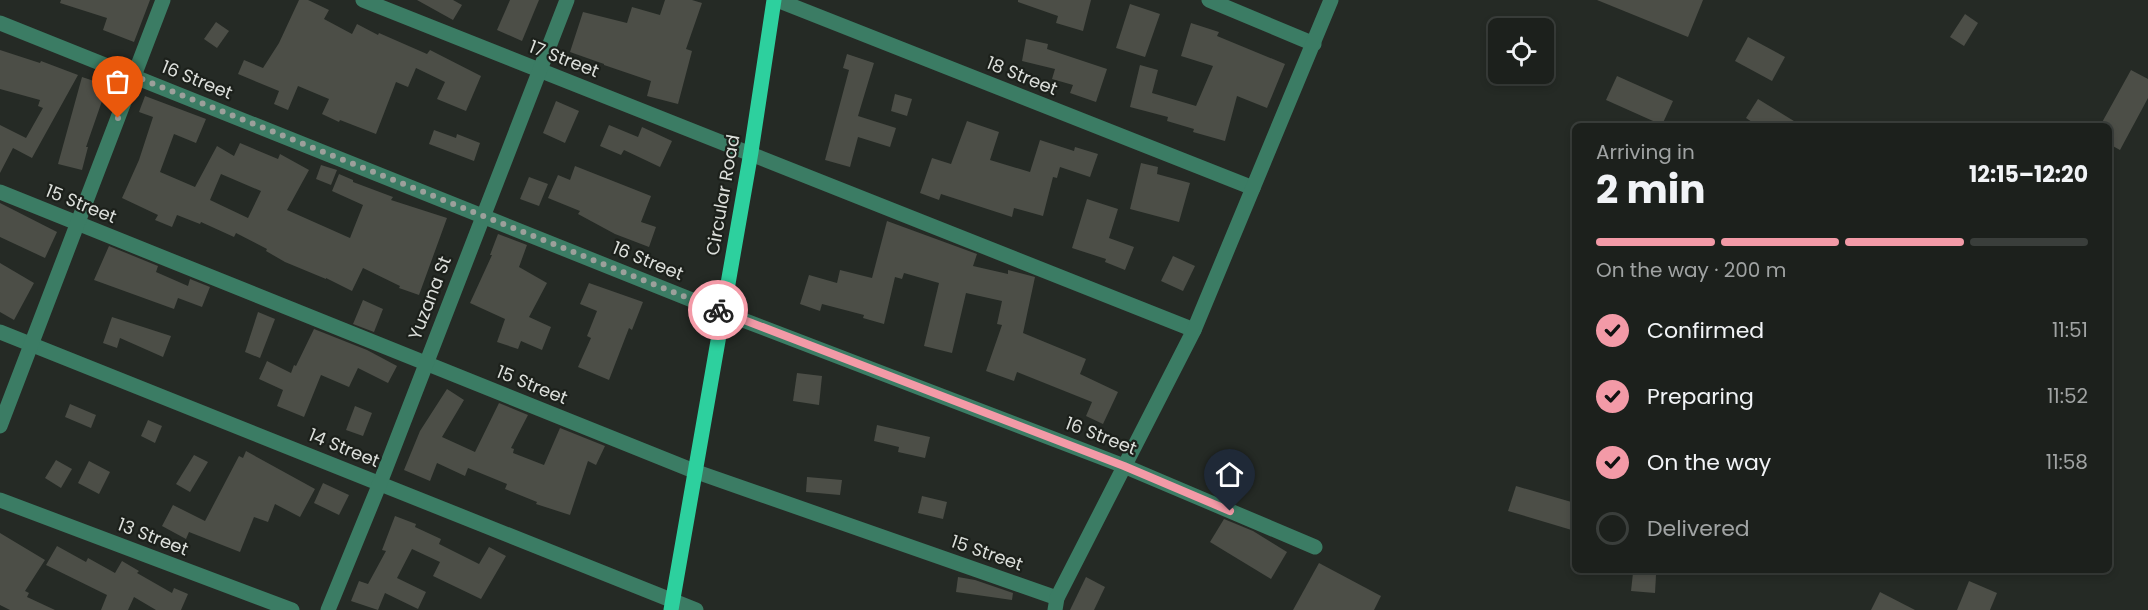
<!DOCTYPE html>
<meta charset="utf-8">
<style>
:root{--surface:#1c201c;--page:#252825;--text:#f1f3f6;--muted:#a0a3a3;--line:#3a3e3b;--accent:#f39aa7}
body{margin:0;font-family:Poppins,sans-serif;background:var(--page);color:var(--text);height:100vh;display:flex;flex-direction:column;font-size:22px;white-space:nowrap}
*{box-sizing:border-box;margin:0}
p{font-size:20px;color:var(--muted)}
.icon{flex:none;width:33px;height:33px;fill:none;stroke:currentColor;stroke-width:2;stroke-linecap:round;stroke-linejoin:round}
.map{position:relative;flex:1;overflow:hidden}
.drawer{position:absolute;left:1572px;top:123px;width:540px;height:450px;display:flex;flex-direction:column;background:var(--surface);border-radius:9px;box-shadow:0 3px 9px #0003,0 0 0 2px var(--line)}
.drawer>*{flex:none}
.tools{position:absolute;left:1488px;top:18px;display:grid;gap:12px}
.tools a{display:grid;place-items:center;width:66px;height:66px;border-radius:9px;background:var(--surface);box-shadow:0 3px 9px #0003,0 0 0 2px var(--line);font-size:30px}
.pin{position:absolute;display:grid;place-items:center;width:51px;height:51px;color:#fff;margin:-62px -26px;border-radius:50% 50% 50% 0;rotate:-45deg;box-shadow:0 0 6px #0007}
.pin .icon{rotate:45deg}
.courier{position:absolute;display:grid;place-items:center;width:60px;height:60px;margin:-30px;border:4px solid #f39aa7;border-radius:50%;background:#fff;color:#222;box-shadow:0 2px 8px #0007}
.overview em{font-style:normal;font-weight:700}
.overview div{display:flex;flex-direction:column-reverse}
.overview{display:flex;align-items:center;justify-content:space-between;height:102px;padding:0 24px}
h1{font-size:39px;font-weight:700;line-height:45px}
.bar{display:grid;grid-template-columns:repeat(4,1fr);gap:9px 6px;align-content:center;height:72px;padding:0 24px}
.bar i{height:8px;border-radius:4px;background:var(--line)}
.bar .current{background:var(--accent)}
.bar p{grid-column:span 4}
ol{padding:0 24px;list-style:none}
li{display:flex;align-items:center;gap:18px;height:66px}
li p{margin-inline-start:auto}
li .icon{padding:6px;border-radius:50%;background:var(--accent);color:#111;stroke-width:4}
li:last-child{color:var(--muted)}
li i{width:33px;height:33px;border:3px solid var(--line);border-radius:50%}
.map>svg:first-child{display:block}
.building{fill:#4c4e47;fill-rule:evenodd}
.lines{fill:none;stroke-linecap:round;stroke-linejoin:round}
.minor{stroke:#3b7c64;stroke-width:15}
.major{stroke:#2dd09e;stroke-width:15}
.done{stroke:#9ca09b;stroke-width:6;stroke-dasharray:0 10.8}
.route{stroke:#f39aa7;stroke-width:8}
.labels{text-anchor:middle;stroke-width:4.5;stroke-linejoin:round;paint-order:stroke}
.street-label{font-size:18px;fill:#dcdfdb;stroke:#1c201b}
</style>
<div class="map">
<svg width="2148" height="610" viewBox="0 0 2148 610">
<rect width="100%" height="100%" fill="#252a25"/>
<g class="building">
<polygon points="61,0 150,0 134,42 103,30 107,18 60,3"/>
<polygon points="299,0 308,0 329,10 324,19 352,34 357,24 378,35 379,33 427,54 430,50 481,76 466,111 437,99 445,82 416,68 408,87 396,82 376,134 340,120 339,122 322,114 329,99 298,86 288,110 274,104 279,91 238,74 244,60 263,68 279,43"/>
<polygon points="417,0 453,0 462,5 453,20"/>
<polygon points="510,0 539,0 522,41 497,30"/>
<polygon points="665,0 692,0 702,3 686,49 692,51 678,104 647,96 651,81 604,65 604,64 570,52 583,12 627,23 632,7 660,15"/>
<polygon points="1018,0 1091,0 1083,31 1056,23 1058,16 1018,2"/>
<polygon points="1597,0 1703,0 1688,37"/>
<polygon points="1130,4 1160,14 1145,57 1116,48"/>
<polygon points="1965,14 1978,23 1964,46 1950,37"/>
<polygon points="216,22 229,31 217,48 204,39"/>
<polygon points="1191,23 1219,32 1217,36 1285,64 1267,108 1237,96 1225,141 1193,132 1194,129 1167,121 1168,117 1130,107 1140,65 1158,70 1152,93 1196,106 1213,66 1181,56"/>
<polygon points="1748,37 1785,57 1772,81 1735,61"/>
<polygon points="1026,39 1048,44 1047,49 1107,69 1096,102 1070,93 1073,85 1052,79 1055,69 1022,61"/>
<polygon points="0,50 40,63 41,61 78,75 32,158 13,148 0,173 0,125 26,138 43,108 38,106 40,100 0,89"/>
<polygon points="847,54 874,63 858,116 896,128 890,147 858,137 850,167 825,160 849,70 843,68"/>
<polygon points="2131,70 2148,79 2148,98 2120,150 2109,144 2109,126 2100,126"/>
<polygon points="1617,76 1673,101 1662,125 1606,100"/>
<polygon points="82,77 115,88 111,103 102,101 86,147 88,147 82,170 58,164"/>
<polygon points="895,94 912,99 907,116 891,111"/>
<path d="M145,96L206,119L196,143L174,134L160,172L195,187L217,146L234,156L240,143L278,159L280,154L309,170L287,210L350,238L363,205L332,191L339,174L353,180V182L393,197L391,200L447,218L419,295L399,288L400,286L363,268L352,291L326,278V279L285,262L266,251L267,249L236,233L234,237L201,222L200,224L177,215L172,227L155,220L158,215L122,198L139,160L153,117L139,112ZM221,174L261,191L248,218L210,200Z"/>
<polygon points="1758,99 1802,126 1758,126 1746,118"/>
<polygon points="556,101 579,111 565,143 543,133"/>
<polygon points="967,121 999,132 990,160 1030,172 1040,140 1074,151 1075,147 1098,154 1090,177 1060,167 1057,178 1053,177 1043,216 1014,208 1012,217 941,194 939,200 920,193 932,158 951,164"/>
<polygon points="609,125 638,137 642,127 672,141 660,167 624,150 621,155 600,146"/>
<polygon points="434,130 456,138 457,134 480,143 474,161 429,144"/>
<polygon points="1141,163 1158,167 1157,174 1190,183 1179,222 1130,209"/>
<polygon points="321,165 337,170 331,185 316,179"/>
<polygon points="575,166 651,196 641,222 656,227 649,247 615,234 578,214 580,211 548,198 558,175 570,180"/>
<polygon points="529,177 548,184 539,206 520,199"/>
<polygon points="1087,199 1118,209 1109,238 1134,247 1125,270 1105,262 1106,259 1072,248"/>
<polygon points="0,203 57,232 45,258 0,237"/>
<polygon points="887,221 977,254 973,266 1008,274 1008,270 1035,277 1023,333 1086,359 1080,374 1118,392 1103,424 1086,416 1092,402 1017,372 1014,381 986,371 1002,325 997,324 1002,301 966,293 952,353 924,346 939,283 904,273 902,279 895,277 884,324 863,318 864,315 822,304 820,311 800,304 809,275 837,283 840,270 872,278"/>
<polygon points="498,234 527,245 519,267 547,283 529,317 551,327 542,350 521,341 518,349 497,342 505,319 470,303 492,255 490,255"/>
<polygon points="109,246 158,266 156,272 188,286 190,279 210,287 202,307 178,298 174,309 94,280"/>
<polygon points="1173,256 1195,266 1183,291 1161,281"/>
<polygon points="0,263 34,283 14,320 0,312"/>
<polygon points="589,283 643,302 632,330 629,328 609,380 578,367 591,338 587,336 597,311 580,304"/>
<polygon points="363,300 383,309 374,332 353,324"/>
<polygon points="258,312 275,319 260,358 245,352"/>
<polygon points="112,317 171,336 163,357 120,338 117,348 103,343"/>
<polygon points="314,329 367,350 397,366 388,383 358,368 349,387 321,375 304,417 277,406 283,390 259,379 267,361 291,373 294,365 296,366"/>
<polygon points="797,373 822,376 819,405 793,401"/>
<polygon points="447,389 464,400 442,437 475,452 499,403 528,415 511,448 514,449 513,453 544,465 560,428 605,446 596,465 588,461 570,515 536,504 537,502 505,489 507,484 468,468 465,476 437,463 430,481 404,470 420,431"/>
<polygon points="70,404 96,415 91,428 65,417"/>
<polygon points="355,406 372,413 363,436 346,430"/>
<polygon points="148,420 162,426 155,443 141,436"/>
<polygon points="877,425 930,437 925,458 898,452 899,447 874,441"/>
<polygon points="246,451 315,489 300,517 275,504 268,522 254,517 240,552 189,532 186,539 162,526 173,505 205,521 239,456 243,458"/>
<polygon points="194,455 208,462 190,492 176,484"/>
<polygon points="56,460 72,469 61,488 45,478"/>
<polygon points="89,461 110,472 99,494 78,483"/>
<polygon points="807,477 842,480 840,495 806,492"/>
<polygon points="323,483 349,495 339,515 314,503"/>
<polygon points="1516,486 1575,503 1575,531 1508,511"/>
<polygon points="922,496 947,502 943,519 918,513"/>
<polygon points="395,516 416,524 415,527 441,539 439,544 479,564 489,547 506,556 481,599 433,576 440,562 412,549 397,578 426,592 418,609 385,593 378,610 351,601 359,581 368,584 386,551 382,550"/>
<polygon points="1224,519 1253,531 1287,552 1271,579 1210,542"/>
<polygon points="0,533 45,560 25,591 29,593 27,597 55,610 10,610 0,605"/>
<polygon points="57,546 86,562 88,558 115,573 122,561 139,571 137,573 172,593 174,588 188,594 181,610 156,610 134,597 128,610 101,610 107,595 46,565"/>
<polygon points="1319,563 1381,596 1374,610 1293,610"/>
<polygon points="1633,573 1656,575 1655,593 1631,591"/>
<polygon points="958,577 975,580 1013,593 1012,600 956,592"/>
<polygon points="1086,577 1105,587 1094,610 1070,610"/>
<polygon points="1969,581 1997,593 1990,610 1957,610"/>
<polygon points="1880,592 1915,610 1871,610"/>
</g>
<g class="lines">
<g class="minor">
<polyline points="363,0 1194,330"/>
<polyline points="777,0 1253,188"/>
<polyline points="1209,0 1314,44"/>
<polyline points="0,23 722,312 1124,466 1315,547"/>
<polyline points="0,192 694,471 1057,598"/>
<polyline points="0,332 696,610"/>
<polyline points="0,426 163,0"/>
<polyline points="0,500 292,610"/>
<polyline points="328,610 380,483 567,0"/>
<polyline points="1055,610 1057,598 1194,330 1331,0"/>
</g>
<polyline class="major" points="671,610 751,152 774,0"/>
</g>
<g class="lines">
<polyline class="done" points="118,118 134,76 718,310"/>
<polyline class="route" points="718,310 1124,466 1230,511"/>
</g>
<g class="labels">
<g class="street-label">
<text transform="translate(564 59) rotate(21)" y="6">17 Street</text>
<text transform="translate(1022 76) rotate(22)" y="6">18 Street</text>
<text transform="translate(197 80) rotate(22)" y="6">16 Street</text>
<text transform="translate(723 195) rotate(-80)" y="6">Circular Road</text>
<text transform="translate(81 204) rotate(22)" y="6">15 Street</text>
<text transform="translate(648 261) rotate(22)" y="6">16 Street</text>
<text transform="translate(430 298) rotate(-69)" y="6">Yuzana St</text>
<text transform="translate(532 385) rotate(22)" y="6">15 Street</text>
<text transform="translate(1101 436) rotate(21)" y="6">16 Street</text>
<text transform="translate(344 448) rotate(22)" y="6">14 Street</text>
<text transform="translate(153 537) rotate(21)" y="6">13 Street</text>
<text transform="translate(987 553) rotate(19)" y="6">15 Street</text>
</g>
</g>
</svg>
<div class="tools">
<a><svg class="icon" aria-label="locate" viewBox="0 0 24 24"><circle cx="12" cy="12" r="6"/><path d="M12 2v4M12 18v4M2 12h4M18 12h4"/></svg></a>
</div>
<div class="pin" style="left:118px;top:118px;background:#ea580c"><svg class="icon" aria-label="bag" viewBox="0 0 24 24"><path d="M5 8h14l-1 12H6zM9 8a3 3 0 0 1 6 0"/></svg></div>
<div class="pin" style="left:1230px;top:511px;background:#1f2937"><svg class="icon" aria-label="home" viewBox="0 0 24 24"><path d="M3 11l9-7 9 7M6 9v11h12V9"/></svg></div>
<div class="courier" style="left:718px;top:310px"><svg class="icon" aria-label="bike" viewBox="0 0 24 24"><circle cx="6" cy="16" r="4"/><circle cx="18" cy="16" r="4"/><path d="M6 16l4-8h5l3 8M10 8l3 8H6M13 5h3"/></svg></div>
<section class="drawer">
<div class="overview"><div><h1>2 min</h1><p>Arriving in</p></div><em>12:15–12:20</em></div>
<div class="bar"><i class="current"></i><i class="current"></i><i class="current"></i><i></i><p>On the way · 200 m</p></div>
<ol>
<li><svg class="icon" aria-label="check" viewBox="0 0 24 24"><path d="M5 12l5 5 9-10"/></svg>Confirmed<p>11:51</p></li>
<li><svg class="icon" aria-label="check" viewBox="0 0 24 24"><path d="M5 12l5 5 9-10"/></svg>Preparing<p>11:52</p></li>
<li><svg class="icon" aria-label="check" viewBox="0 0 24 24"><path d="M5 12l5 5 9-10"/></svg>On the way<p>11:58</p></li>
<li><i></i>Delivered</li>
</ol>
</section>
</div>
